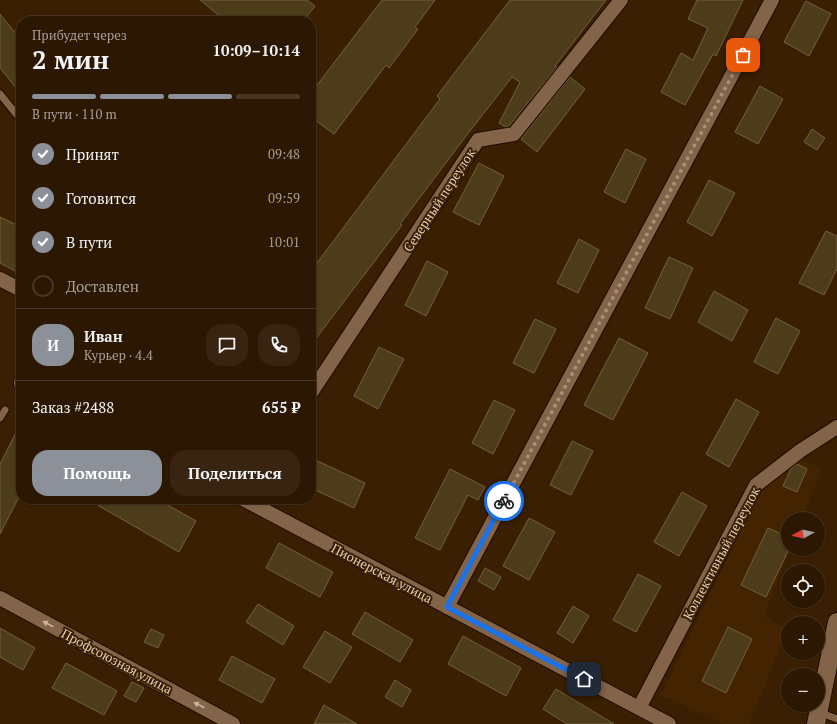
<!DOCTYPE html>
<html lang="ru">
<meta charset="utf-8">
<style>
:root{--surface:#2c1702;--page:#382411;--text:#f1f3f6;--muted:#a69f99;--line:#483624;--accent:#8c9099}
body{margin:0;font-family:"PT Serif",serif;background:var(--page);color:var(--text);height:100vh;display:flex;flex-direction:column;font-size:15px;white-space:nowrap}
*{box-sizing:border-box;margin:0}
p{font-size:13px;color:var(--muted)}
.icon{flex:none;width:22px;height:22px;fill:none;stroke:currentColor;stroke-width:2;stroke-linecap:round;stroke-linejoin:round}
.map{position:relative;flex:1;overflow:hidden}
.details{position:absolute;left:16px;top:16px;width:300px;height:488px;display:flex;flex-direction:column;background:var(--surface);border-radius:16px;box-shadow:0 1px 3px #0004,0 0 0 1px var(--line)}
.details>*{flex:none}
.needle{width:26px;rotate:262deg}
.buttons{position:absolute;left:781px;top:512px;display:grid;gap:8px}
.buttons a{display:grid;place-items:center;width:44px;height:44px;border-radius:50%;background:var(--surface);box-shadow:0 1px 3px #0004,0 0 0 1px var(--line);font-size:20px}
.pin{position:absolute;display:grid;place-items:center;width:34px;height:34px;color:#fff;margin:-17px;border-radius:8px;box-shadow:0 2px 6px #0006}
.courier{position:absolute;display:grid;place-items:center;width:40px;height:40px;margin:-20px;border:3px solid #1a73e8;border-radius:50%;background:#fff;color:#222;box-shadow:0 1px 5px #0007}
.headline em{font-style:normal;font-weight:800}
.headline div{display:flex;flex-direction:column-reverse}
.headline{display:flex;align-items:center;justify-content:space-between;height:68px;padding:0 16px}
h1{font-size:26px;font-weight:800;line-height:30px}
.bar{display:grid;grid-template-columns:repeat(4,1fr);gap:6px 4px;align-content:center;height:48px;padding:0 16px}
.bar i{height:5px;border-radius:3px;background:var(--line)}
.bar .active{background:var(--accent)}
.bar p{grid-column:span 4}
.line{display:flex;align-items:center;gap:10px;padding:0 16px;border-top:1px solid var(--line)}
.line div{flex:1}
.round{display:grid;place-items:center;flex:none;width:42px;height:42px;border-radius:16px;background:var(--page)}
ol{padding:0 16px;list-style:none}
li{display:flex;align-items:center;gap:12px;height:44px}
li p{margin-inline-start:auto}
li .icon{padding:4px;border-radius:50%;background:var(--accent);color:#fff;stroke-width:4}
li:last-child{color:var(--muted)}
li i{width:22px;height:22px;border:2px solid var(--line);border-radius:50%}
.cta{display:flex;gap:8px;margin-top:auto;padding:8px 16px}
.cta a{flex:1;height:46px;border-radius:16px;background:var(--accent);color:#fff;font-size:16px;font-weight:800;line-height:46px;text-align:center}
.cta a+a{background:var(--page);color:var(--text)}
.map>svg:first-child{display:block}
.built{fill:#442400}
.building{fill:#4d3c19;stroke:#72603b}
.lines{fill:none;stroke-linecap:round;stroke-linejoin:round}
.service-casing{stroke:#1d0a00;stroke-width:9}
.minor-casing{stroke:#1d0a00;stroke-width:16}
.tertiary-casing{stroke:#1d0a00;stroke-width:20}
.service{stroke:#836448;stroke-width:7}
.minor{stroke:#836448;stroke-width:14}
.tertiary{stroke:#836448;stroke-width:18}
.oneway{fill:#c9b4a0}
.done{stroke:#a6917c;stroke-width:4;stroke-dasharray:0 7.2}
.route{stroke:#1a73e8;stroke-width:5}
.labels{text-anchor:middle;stroke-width:4;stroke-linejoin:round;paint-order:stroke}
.street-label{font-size:13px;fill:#e0cebe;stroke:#3a1f02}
</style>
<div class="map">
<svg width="837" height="724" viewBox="0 0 837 724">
<rect width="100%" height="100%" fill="#3a1f02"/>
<polygon class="built" points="800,459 822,469 802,519 788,519 788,549 790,549 764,616 788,628 749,724 724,724 661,695 762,486"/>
<g class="building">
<polygon points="200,0 307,0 315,6 303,21 226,21"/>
<polygon points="382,0 435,0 415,27 418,29 389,68 386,65 334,134 311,117 311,93"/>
<polygon points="510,0 606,0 555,66 557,67 509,126 505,127 499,123 520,82 512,77 466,136 400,224 402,225 311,345 311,271 440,99 437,96"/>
<polygon points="697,0 743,0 716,56 713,54 685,105 661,92 681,53 693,60 708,28 688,19"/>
<polygon points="806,1 831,14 809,56 784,42"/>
<polygon points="0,14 21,40 21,94 0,68"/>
<polygon points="570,77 585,89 537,152 521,139"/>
<polygon points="760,86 783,99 758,144 735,132"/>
<polygon points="812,129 825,138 817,150 804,142"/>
<polygon points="626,149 646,159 625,203 604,192"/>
<polygon points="479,163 504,176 479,225 453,212"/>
<polygon points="709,180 735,193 712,236 687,222"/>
<polygon points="0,217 21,227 21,274 0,263"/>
<polygon points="826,231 837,236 837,269 824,295 799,283"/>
<polygon points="579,239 599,250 578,293 557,283"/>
<polygon points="669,257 693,268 670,319 645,308"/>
<polygon points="427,261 448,272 426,316 405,305"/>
<polygon points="714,291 748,310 732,341 698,322"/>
<polygon points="776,318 800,331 778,374 754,362"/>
<polygon points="535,319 556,329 534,373 513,363"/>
<polygon points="619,338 648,353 613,420 584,405"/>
<polygon points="379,347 404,359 378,409 354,396"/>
<polygon points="736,399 759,412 729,467 706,454"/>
<polygon points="494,400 515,410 493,454 472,443"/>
<polygon points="21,423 21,493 0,534 0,464"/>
<polygon points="572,441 593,451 571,495 550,485"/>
<polygon points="311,458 365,483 354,508 311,488"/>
<polygon points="797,464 807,469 797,492 783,486 791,469"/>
<polygon points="450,469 485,487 478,500 468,495 440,550 415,538"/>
<polygon points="682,492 707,506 679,556 654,542"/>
<polygon points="87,499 157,499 196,521 179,552"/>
<polygon points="529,518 555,532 529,580 503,566"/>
<polygon points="768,528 788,537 788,551 766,597 741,585"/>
<polygon points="279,543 333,572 320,597 266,568"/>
<polygon points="485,568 501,577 494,590 478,581"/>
<polygon points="638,574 661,586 636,632 613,620"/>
<polygon points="258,604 294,626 283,645 246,622"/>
<polygon points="573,606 589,616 573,643 557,633"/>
<polygon points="365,612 413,640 400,662 352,634"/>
<polygon points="728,627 752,639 726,693 702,681"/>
<polygon points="0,628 35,648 23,670 0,657"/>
<polygon points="151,629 164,635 158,648 144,642"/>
<polygon points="325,631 352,647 330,683 303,667"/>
<polygon points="463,636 521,668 506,696 448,664"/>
<polygon points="232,656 275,679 262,703 219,680"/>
<polygon points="66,663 117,691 104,715 52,688"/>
<polygon points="395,680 411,690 402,707 385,697"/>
<polygon points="132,682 144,688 136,702 124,696"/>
<polygon points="556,689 614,724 567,724 543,709"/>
<polygon points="324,705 357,724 314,724"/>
</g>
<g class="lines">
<g class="service-casing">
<g id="service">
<polyline points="0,94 21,120"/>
<polyline points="0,418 5,410"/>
<polyline points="819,712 837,719"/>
</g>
</g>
<g class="minor-casing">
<g id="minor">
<polyline points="0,279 21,290"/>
<polyline points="21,382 21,384"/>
<polyline points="311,393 478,140 514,134 621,0"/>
<polyline points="243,499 669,724"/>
<polyline points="0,598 233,724"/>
<polyline points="447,607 772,0"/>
<polyline points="639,708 756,485 800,451 837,427"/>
</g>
</g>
<g class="tertiary-casing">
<polyline id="tertiary" points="816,724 837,622"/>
</g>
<use href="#service" class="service"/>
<use href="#minor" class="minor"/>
<use href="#tertiary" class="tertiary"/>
</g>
<defs><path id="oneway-solid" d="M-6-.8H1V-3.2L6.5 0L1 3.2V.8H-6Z"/></defs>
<g class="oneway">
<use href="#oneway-solid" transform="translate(48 624) rotate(-152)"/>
<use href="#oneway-solid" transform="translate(199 705) rotate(-152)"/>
</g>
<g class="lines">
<polyline class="done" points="504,501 743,55"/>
<polyline class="route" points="504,501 447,607 584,679"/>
</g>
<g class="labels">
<g class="street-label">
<text transform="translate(439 200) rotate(-57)" y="5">Северный переулок</text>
<text transform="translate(721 553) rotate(-62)" y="5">Коллективный переулок</text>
<text transform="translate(382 573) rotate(28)" y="5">Пионерская улица</text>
<text transform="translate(117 661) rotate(28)" y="5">Профсоюзная улица</text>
</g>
</g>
</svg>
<div class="buttons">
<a><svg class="needle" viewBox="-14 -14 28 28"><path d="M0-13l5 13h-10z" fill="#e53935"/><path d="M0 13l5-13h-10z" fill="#a69f99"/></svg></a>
<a><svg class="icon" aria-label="locate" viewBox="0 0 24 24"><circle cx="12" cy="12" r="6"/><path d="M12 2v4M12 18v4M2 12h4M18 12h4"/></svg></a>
<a>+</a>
<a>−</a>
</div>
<div class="pin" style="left:743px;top:55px;background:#ea580c"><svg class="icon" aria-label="bag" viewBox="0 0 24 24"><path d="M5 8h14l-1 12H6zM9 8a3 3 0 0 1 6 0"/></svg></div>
<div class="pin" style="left:584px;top:679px;background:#1f2937"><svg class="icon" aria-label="home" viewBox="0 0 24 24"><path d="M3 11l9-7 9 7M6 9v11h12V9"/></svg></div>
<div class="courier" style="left:504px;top:501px"><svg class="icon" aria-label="bike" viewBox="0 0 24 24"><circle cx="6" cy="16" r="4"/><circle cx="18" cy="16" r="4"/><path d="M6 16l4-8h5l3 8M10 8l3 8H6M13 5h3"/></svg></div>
<section class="details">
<div class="headline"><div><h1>2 мин</h1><p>Прибудет через</p></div><em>10:09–10:14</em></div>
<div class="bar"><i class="active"></i><i class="active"></i><i class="active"></i><i></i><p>В пути · 110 m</p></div>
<ol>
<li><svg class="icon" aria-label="check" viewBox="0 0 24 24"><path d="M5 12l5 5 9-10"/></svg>Принят<p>09:48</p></li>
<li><svg class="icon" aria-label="check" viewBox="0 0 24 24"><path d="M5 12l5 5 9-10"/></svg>Готовится<p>09:59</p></li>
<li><svg class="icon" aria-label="check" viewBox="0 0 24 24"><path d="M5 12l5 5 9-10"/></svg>В пути<p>10:01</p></li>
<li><i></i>Доставлен</li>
</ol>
<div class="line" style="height:72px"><b class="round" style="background:var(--accent);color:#fff">И</b><div><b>Иван</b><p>Курьер · 4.4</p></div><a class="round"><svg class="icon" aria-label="chat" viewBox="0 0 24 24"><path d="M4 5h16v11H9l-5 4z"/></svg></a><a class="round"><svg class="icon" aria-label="phone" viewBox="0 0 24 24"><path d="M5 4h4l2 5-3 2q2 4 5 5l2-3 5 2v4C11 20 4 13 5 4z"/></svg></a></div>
<div class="line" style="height:52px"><div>Заказ #2488</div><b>655 ₽</b></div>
<div class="cta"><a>Помощь</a><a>Поделиться</a></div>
</section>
</div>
